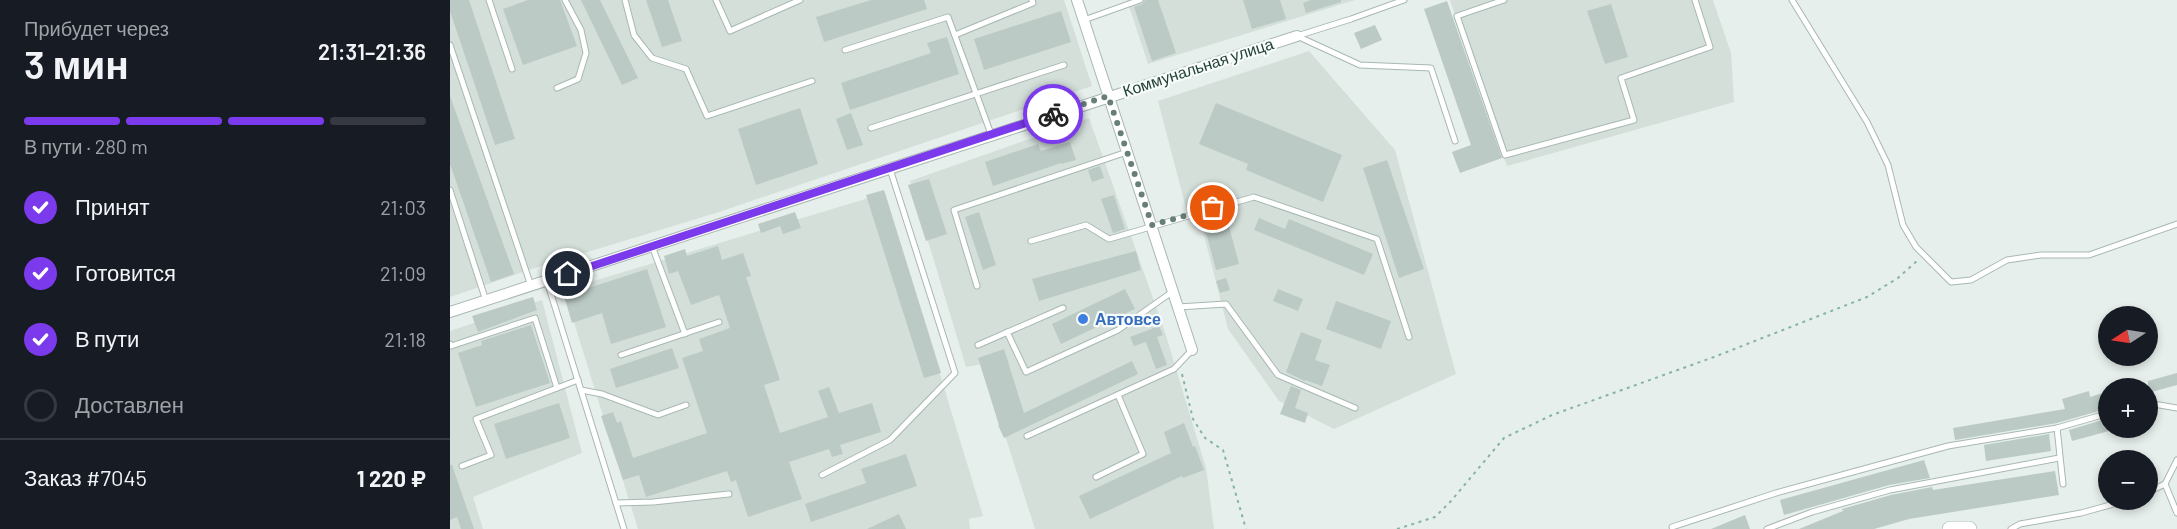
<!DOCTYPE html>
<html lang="ru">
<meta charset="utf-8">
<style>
:root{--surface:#171b24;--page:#20242c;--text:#f1f3f6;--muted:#9ea1a6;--line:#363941;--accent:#7c3aed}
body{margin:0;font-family:Barlow,sans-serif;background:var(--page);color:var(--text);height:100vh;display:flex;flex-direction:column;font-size:22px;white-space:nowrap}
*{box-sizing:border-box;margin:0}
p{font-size:20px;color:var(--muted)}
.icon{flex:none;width:33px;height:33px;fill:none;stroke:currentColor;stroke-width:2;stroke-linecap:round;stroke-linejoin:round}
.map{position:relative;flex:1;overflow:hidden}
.details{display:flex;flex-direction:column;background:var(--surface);width:450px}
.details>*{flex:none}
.needle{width:39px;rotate:258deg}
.controls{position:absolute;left:1648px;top:306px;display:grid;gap:12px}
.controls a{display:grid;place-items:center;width:60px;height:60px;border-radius:50%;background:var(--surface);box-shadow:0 3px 9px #0003;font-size:30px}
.pin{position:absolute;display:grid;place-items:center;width:51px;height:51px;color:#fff;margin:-26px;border:3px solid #fff;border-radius:50%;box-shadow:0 2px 6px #0007}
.courier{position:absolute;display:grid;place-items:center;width:60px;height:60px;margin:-30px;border:4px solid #7c3aed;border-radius:50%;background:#fff;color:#222;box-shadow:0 2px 8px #0007}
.head em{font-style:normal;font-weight:600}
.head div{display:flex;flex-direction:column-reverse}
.head{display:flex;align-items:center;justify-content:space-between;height:102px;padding:0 24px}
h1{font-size:39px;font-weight:600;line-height:45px}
.bar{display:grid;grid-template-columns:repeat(4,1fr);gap:9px 6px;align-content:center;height:72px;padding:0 24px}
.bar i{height:8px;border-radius:4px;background:var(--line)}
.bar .selected{background:var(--accent)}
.bar p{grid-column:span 4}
.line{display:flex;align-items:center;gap:15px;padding:0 24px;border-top:2px solid var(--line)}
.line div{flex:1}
ol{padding:0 24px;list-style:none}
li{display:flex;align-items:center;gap:18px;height:66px}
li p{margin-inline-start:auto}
li .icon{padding:6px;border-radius:50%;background:var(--accent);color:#fff;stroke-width:4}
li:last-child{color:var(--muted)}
li i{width:33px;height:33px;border:3px solid var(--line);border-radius:50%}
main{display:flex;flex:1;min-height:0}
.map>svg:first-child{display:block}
.built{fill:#d4dfda}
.building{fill:#bbcac4}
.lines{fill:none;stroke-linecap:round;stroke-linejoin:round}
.lane-casing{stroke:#a8b8b2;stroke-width:7}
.street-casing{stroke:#a8b8b2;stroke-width:12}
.secondary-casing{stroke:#a4bbb3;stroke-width:16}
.path{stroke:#86b3a5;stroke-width:2;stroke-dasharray:3 4.5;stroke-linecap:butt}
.lane{stroke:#fff;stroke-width:5}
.street{stroke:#fff;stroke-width:10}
.secondary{stroke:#fff;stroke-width:15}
.done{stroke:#687f78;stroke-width:6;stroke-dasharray:0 10.8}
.route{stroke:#7c3aed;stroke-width:8}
.shop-dot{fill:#3f7fe0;stroke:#f7fbf9;stroke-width:2}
.labels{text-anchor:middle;stroke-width:4.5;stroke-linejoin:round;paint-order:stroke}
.street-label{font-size:16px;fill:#24423a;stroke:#f7fbf9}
.shop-label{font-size:16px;font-weight:bold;fill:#366cbe;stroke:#f7fbf9;text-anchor:start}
</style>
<main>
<section class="details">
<div class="head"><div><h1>3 мин</h1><p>Прибудет через</p></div><em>21:31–21:36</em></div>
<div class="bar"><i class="selected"></i><i class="selected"></i><i class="selected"></i><i></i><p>В пути · 280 m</p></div>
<ol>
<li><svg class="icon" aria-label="check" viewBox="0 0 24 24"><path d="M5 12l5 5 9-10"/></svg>Принят<p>21:03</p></li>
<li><svg class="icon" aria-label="check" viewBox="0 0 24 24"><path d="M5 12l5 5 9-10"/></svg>Готовится<p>21:09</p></li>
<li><svg class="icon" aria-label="check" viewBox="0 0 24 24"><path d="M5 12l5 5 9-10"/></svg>В пути<p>21:18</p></li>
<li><i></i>Доставлен</li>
</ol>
<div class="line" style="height:78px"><div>Заказ #7045</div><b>1 220 ₽</b></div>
</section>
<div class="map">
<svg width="1727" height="529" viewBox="0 0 1727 529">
<rect width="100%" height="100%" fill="#e6efeb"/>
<g class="built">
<polygon points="0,0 614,0 642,86 266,213 85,268 0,297"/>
<polygon points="677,0 905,0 698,64"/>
<polygon points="1000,0 1263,0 1281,53 1284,102 1057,166"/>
<polygon points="859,51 945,150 1006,374 884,429 829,401 778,329 747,208 736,208 708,101"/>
<polygon points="639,118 714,329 756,468 764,529 585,529 532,364 516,367 460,181"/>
<polygon points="435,193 533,516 519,519 520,529 188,529 114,290"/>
<polygon points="92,300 132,453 23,497 33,529 0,529 0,331"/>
</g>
<g class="building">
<polygon points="0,0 19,0 65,139 45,145 0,11"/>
<polygon points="78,0 110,0 127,46 73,65 53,9"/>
<polygon points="131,0 150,0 188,78 172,85"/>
<polygon points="196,0 218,0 232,41 212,47"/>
<polygon points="421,0 474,0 477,9 374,42 366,17"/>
<polygon points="695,0 708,0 726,53 702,61 684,7 692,4"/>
<polygon points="793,0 830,0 836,19 802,29"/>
<polygon points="861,0 891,0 891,2 856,13 853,3"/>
<polygon points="997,1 1052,158 1010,173 1002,152 1021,145 974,9"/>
<polygon points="1161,4 1178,57 1155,64 1137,11"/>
<polygon points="611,11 621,42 534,70 524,39"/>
<polygon points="925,25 932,40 911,49 904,33"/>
<polygon points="497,37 509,74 400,110 391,83 481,53 477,43"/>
<polygon points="0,96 64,274 41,282 0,164"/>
<polygon points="766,103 892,155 873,202 796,170 798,164 749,144"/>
<polygon points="350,108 368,164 306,185 288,129"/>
<polygon points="401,113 413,145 397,150 386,119"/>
<polygon points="620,142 626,160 611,164 611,163 543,186 535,162 588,144 591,151"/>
<polygon points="937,160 974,269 949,278 913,168"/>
<polygon points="650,166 654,178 642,182 638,170"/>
<polygon points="479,179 497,234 476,241 458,185"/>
<polygon points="434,190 491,373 474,378 416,195"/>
<polygon points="664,195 675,229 663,233 651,199"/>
<polygon points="771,198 772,201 749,208 748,204"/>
<polygon points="775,211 789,264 766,270 752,217"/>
<polygon points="345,212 351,228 333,234 330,226 311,233 308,224"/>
<polygon points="529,212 546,265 533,270 515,217"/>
<polygon points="809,218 835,229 839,219 923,254 914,275 804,230"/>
<polygon points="268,246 272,260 293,253 301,276 296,277 330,380 314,385 330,433 378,417 368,391 379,387 389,413 422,403 431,432 390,445 393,454 382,457 379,449 339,462 352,499 298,517 286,480 281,482 277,471 196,497 189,475 173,480 151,416 163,412 167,423 171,421 183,458 257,433 232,358 253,351 249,339 280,328 269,295 241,305 228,271 219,274 214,256 235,249 237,256"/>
<polygon points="686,251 691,270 589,301 582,279"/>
<polygon points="197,269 216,327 161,344 152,313 122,323 114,296"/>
<polygon points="776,278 780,290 770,293 766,281"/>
<polygon points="675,289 685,309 611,344 602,324"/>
<polygon points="828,289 853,299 848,311 823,301"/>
<polygon points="83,297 87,310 28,332 22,316"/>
<polygon points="886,301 941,321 931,349 876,329"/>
<polygon points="81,325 100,383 26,407 8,353 32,345 31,341"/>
<polygon points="709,326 713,335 707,337 717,365 706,369 696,342 684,346 680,337"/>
<polygon points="851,332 872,340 865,360 880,365 872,386 855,380 855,381 836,372"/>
<polygon points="222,348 229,368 166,388 160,369"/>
<polygon points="554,349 574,413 682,361 688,374 554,438 548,425 549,425 528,358"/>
<polygon points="1727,373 1727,385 1698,393 1698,381"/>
<polygon points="841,386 851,390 845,408 858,413 855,423 830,414"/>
<polygon points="1639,391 1640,397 1659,391 1659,408 1607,423 1505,440 1503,428 1615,409 1612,399"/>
<polygon points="109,403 120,438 56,459 44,424"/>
<polygon points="1659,418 1659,431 1622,441 1619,430"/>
<polygon points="734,423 743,447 745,446 754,470 733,478 732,476 640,519 629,496 721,453 714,432"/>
<polygon points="1599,434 1601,451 1536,461 1534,445"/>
<polygon points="456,454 467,486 361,522 355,504 416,483 411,469"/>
<polygon points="1474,460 1480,478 1439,485 1334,515 1330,500"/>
<polygon points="0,465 2,465 24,529 11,529 7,517 0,520"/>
<polygon points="1605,471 1609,495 1459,519 1424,529 1349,529 1393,511 1392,509 1441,495 1482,487 1483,490"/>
<polygon points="449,514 456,529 417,529"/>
<polygon points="1295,515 1300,529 1261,529"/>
</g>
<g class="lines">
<g class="lane-casing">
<g id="lane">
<polyline points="39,0 62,69"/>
<polyline points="175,0 184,35 202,58 236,69 257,116 362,81"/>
<polyline points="266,0 280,31 350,0"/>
<polyline points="1054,0 1007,16 1055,155 1184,120 1171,78 1260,47 1245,0"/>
<polyline points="1342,0 1417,122 1438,165 1453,225 1466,247 1501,282 1521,280 1557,260 1591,255 1639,255 1727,224"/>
<polyline points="634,20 690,0"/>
<polyline points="505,35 583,3 582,0"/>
<polyline points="847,36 910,65 981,68 1005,141"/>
<polyline points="847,36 901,19 954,0"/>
<polyline points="0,45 81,286"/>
<polyline points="395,50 498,17 541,134"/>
<polyline points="107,88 128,79 136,53 131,30 115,0"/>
<polyline points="421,128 614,65"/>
<polyline points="0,190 36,301"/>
<polyline points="581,241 636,225 659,239 804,197 927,239 959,337"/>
<polyline points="202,246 235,334"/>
<polyline points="97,281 174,529"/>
<polyline points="527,286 504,210 677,152"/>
<polyline points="728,307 776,304 828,375 905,408"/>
<polyline points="557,332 576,372 668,330 722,292"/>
<polyline points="0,344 1,346 85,318 107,388"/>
<polyline points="528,345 613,308"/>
<polyline points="171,355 269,322"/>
<polyline points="131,390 152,394 208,415 236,405"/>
<polyline points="1698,403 1727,408"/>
<polyline points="1607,428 1613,484"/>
<polyline points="577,436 724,369 742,350"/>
<polyline points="1727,460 1715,484 1727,513"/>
<polyline points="12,466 41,455 26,419 128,380"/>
<polyline points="372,475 440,440 505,373 440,169"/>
<polyline points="646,477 693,454 668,395"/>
<polyline points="1698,492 1715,484"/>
<polyline points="166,503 203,502 279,494"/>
<polyline points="1222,527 1326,493 1498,446 1607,428 1659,413"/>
<polyline points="1317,529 1362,512 1440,490 1609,458"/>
<polyline points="1561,529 1570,524 1631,513 1678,500"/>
</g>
</g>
<g class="street-casing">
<g id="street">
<polyline points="627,0 742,350"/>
<polyline points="0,312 847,36"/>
</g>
</g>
<g class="secondary-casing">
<polyline id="secondary" points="1500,529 1519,529"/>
</g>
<g class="path">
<polyline points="732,374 743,419 755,438 773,450 796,529"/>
<polyline points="947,529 985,517 1001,501 1054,438 1102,415 1264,357 1417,297 1448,278 1468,260"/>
</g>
<use href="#lane" class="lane"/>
<use href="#street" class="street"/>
<use href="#secondary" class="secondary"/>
</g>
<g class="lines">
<polyline class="done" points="603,114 658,96 702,225 763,208"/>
<polyline class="route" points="118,274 603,114"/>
</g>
<circle class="shop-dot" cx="633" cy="319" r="6"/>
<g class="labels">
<g class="street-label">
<text transform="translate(748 67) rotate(-18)" y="6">Коммунальная улица</text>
</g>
<g class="shop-label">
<text x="645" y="325">Автовсе</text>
</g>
</g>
</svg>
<div class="controls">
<a><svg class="needle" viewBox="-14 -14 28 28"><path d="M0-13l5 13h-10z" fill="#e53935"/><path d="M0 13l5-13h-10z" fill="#9ea1a6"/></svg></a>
<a>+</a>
<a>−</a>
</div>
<div class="pin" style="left:763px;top:208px;background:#ea580c"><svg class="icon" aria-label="bag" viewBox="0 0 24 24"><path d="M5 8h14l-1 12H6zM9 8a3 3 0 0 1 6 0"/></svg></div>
<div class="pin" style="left:118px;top:274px;background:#1f2937"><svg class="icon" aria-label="home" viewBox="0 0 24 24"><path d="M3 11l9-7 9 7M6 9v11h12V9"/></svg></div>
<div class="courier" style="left:603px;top:114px"><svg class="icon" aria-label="bike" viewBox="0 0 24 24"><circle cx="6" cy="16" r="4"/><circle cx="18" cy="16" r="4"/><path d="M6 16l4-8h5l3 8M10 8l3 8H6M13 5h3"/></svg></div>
</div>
</main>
